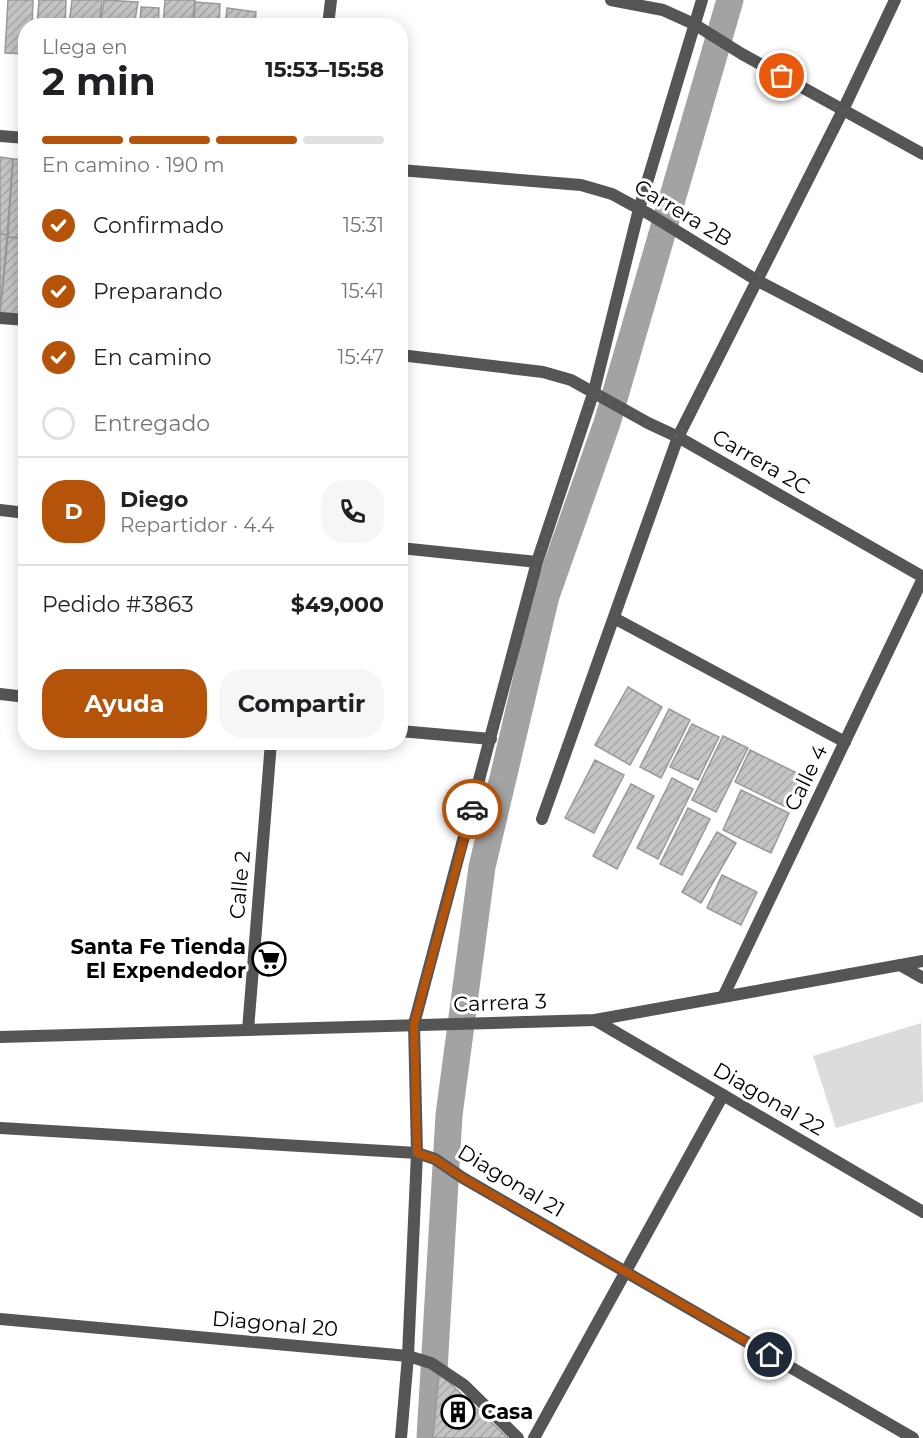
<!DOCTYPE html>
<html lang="es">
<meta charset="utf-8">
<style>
:root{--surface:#fff;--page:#f6f6f6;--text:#202124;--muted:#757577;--line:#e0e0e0;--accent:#b45309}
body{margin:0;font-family:Montserrat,sans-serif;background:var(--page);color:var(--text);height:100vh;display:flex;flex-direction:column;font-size:22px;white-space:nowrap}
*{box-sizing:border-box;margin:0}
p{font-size:20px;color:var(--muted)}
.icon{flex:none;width:33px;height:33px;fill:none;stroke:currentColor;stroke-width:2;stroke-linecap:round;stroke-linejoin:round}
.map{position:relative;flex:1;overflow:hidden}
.side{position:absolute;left:18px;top:18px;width:390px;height:732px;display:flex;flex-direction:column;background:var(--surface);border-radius:24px;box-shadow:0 3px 15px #0003}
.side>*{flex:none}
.pin{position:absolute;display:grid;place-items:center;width:51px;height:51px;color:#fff;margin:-26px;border:3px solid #fff;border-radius:50%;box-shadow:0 2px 6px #0007}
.courier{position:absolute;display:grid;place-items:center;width:60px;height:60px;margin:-30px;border:4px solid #b45309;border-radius:50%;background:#fff;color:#222;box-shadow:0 2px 8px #0007}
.headline em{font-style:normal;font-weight:700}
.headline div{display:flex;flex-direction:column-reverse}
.headline{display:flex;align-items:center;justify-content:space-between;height:102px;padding:0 24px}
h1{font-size:39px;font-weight:700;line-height:45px}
.bar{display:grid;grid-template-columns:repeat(4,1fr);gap:9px 6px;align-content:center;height:72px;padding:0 24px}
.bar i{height:8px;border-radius:4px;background:var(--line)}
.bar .current{background:var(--accent)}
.bar p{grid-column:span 4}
.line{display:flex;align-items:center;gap:15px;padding:0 24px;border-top:2px solid var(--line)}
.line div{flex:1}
.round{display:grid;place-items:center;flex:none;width:63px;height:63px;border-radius:24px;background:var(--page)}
ol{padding:0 24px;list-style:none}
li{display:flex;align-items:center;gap:18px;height:66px}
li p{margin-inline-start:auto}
li .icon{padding:6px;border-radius:50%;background:var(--accent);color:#fff;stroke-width:4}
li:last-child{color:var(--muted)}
li i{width:33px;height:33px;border:3px solid var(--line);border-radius:50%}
.cta{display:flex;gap:12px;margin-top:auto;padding:12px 24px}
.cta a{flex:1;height:69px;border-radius:24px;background:var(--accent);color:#fff;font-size:24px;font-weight:700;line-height:69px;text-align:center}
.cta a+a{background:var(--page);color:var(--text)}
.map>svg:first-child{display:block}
.park{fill:#dcdcdc}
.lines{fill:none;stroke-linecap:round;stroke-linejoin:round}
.canal{stroke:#a3a3a3;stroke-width:27}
.building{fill:url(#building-hatch);stroke:#999;stroke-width:1.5}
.minor{stroke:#555;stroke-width:12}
.tertiary{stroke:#555;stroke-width:12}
.done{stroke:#595959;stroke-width:6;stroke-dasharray:0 10.8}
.route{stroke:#b45309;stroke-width:8}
.labels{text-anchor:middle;stroke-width:6;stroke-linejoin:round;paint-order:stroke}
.street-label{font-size:21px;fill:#000;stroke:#fff}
.poi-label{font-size:21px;font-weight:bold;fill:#000;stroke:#fff;text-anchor:end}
</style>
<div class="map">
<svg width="923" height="1438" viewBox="0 0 923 1438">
<defs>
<pattern id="building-hatch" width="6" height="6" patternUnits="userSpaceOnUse" patternTransform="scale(1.5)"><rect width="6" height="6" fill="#c4c4c4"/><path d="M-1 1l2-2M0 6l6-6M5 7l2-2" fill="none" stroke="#a7a7a7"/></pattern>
</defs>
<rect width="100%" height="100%" fill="#fff"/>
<polygon class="park" points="921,1023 923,1102 836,1128 813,1056"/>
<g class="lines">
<polyline class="canal" points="430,1438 449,1115 482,867 546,596 607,423 730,0"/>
</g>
<g class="building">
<polygon points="8,0 33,0 32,26 26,26 26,54 5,53"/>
<polygon points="39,0 66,0 65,26 37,26"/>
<polygon points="72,0 102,0 99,26 69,26"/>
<polygon points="104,0 138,2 134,26 100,26"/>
<polygon points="165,0 195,0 192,26 163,26"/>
<polygon points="195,2 220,4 219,26 194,26"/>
<polygon points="141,7 159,8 158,26 140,26"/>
<polygon points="227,8 256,12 255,26 225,26"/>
<polygon points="291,19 316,22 316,26 291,26"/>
<polygon points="256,20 285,22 285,26 256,26"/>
<polygon points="0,157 13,159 7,235 0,234"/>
<polygon points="13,159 26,160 26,239 8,237"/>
<polygon points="0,234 7,235 0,313"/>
<polygon points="8,237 26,239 26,320 0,315"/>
<polygon points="628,687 662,707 630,765 595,745"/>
<polygon points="669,709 690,720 661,778 640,767"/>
<polygon points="692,724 719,737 698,780 670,767"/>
<polygon points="723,736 748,748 716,812 692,800"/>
<polygon points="750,750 801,775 786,807 735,782"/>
<polygon points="595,760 624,775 594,833 565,818"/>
<polygon points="672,778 693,789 658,859 637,848"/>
<polygon points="631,784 654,796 617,869 593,856"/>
<polygon points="741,790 789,813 771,853 723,830"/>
<polygon points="688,808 710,819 682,875 660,864"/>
<polygon points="717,832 736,843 701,903 682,892"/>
<polygon points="722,875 757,892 741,925 707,908"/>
<polygon points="439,1373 508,1438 433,1438"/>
</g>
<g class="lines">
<g class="minor">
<polyline points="611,0 663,10 694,24 742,54 923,154"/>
<polyline points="328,26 331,0"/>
<polyline points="0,136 26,138"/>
<polyline points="400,170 581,185 612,194 649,214 758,281 923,367"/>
<polyline points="0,318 26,320"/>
<polyline points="400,355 543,372 571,380 648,423 678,437 923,577"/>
<polyline points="0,510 26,513"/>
<polyline points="400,548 537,562"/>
<polyline points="614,618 845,742"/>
<polyline points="0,694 26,697"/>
<polyline points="400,731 491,739"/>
<polyline points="542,819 678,437 843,110 895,0"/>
<polyline points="900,965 923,978"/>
<polyline points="724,995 923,578"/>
<polyline points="595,1020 923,1212"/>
<polyline points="248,1030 271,742"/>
<polyline points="0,1128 417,1153 435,1159 463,1178 913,1438"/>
<polyline points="0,1319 408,1356 431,1363 464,1385 518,1438"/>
<polyline points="401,1438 408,1356 417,1153 414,1024 537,562 594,391 639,209 702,0"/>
<polyline points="534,1438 723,1095"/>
</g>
<polyline class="tertiary" points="0,1037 595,1020 923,961"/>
</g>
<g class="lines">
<polyline class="done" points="472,809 537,562 594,391 648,423 678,437 843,110 782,76"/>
<polyline class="route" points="472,809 414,1024 417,1153 435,1159 463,1178 770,1355"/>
</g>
<defs>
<g id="supermarket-ring" transform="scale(1.725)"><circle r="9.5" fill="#fff" stroke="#000" stroke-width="1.5"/><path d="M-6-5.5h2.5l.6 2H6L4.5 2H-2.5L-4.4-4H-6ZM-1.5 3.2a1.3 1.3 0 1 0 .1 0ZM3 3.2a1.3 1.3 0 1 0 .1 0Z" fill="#000"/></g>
<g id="building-ring" transform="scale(1.725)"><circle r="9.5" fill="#fff" stroke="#000" stroke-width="1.5"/><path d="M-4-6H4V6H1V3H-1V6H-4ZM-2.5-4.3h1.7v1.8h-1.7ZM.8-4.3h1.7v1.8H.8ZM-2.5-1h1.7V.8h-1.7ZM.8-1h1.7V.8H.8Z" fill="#000"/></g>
</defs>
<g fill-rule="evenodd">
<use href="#supermarket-ring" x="269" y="959"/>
<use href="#building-ring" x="458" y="1412"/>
</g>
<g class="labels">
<g class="street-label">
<text transform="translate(683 213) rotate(31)" y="7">Carrera 2B</text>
<text transform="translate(761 462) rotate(30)" y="7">Carrera 2C</text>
<text transform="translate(806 778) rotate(-64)" y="7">Calle 4</text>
<text transform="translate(240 885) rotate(-85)" y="7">Calle 2</text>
<text transform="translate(500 1003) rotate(-2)" y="7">Carrera 3</text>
<text transform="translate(769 1099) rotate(30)" y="7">Diagonal 22</text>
<text transform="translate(511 1181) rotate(31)" y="7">Diagonal 21</text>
<text transform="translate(275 1324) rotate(5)" y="7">Diagonal 20</text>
</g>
<g class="poi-label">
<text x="246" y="954">Santa Fe Tienda<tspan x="246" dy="24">El Expendedor</tspan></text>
<text x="481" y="1419" text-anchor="start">Casa</text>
</g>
</g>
</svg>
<div class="pin" style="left:782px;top:76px;background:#ea580c"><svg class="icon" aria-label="bag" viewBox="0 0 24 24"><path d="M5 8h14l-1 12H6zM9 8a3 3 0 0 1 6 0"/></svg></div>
<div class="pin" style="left:770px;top:1355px;background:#1f2937"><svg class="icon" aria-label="home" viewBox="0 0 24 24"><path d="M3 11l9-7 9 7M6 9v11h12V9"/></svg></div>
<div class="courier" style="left:472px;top:809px"><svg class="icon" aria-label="car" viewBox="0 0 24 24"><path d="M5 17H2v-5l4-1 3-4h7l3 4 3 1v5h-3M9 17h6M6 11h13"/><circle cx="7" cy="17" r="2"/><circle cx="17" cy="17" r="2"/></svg></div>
<section class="side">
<div class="headline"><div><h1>2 min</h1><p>Llega en</p></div><em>15:53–15:58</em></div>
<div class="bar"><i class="current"></i><i class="current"></i><i class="current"></i><i></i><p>En camino · 190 m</p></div>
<ol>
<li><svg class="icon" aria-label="check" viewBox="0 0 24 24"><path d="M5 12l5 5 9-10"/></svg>Confirmado<p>15:31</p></li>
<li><svg class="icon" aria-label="check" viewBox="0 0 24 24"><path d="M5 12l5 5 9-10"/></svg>Preparando<p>15:41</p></li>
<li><svg class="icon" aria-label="check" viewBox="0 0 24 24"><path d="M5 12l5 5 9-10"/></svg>En camino<p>15:47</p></li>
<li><i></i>Entregado</li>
</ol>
<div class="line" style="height:108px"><b class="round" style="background:var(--accent);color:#fff">D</b><div><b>Diego</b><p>Repartidor · 4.4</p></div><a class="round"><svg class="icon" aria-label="phone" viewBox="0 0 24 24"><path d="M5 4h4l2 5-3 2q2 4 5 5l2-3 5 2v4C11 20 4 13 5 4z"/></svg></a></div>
<div class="line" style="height:78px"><div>Pedido #3863</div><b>$49,000</b></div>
<div class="cta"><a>Ayuda</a><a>Compartir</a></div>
</section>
</div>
